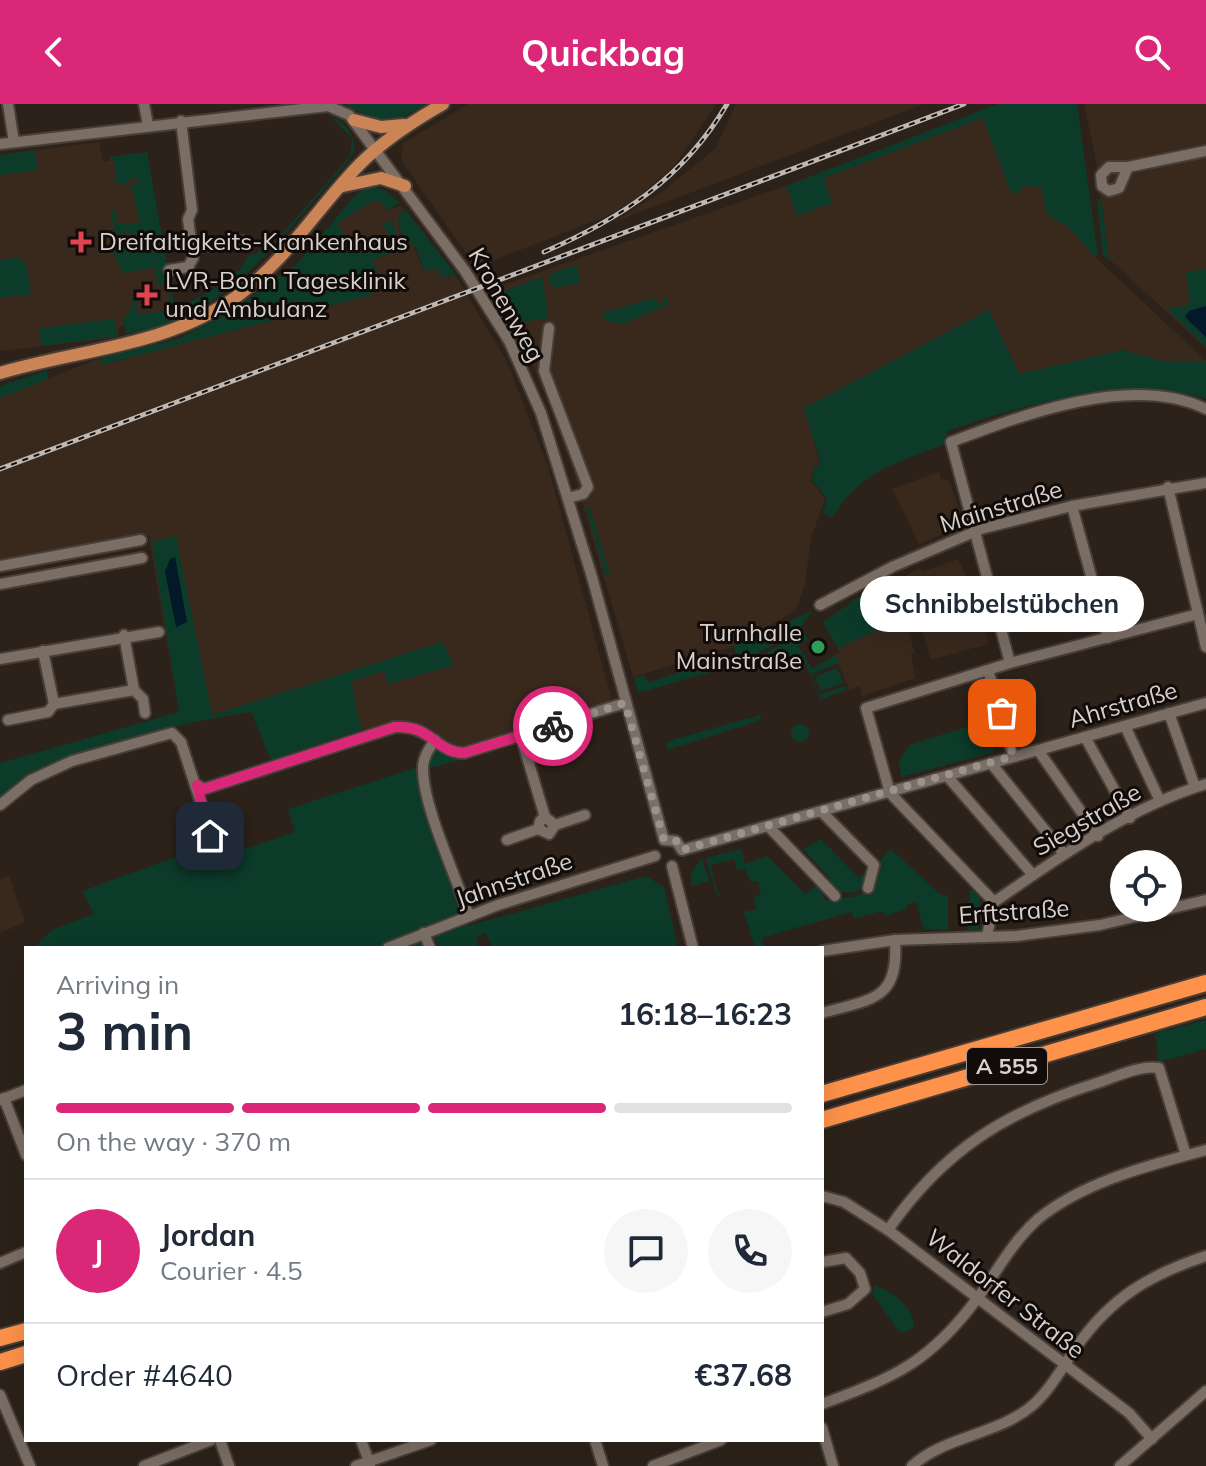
<!DOCTYPE html>
<meta charset="utf-8">
<style>
:root{--surface:#fff;--page:#f6f6f7;--text:#1f2937;--muted:#747a83;--line:#e0e1e3;--accent:#db2777}
body{margin:0;font-family:Mulish,sans-serif;background:var(--page);color:var(--text);height:100vh;display:flex;flex-direction:column;font-size:30px;white-space:nowrap}
*{box-sizing:border-box;margin:0}
p{font-size:26px;color:var(--muted)}
.icon{flex:none;width:44px;height:44px;fill:none;stroke:currentColor;stroke-width:2;stroke-linecap:round;stroke-linejoin:round}
.map{position:relative;flex:1;overflow:hidden}
.details{position:absolute;left:24px;top:842px;width:800px;height:496px;display:flex;flex-direction:column;background:var(--surface);border-radius:0px;box-shadow:0 8px 32px #0002}
.details>*{flex:none}
.tools{position:absolute;left:1110px;top:746px;display:grid;gap:16px}
.tools a{display:grid;place-items:center;width:72px;height:72px;border-radius:50%;background:var(--surface);box-shadow:0 8px 32px #0002;font-size:40px}
.pin{position:absolute;display:grid;place-items:center;width:68px;height:68px;color:#fff;margin:-34px;border-radius:16px;box-shadow:0 4px 12px #0006}
.courier{position:absolute;display:grid;place-items:center;width:80px;height:80px;margin:-40px;border:6px solid #db2777;border-radius:50%;background:#fff;color:#222;box-shadow:0 2px 10px #0007}
.bubble{position:absolute;height:56px;border-radius:28px;background:var(--surface);box-shadow:0 8px 32px #0002;font-size:26px;font-weight:700;line-height:56px;text-align:center}
.head em{font-style:normal;font-weight:700}
.head div{display:flex;flex-direction:column-reverse}
.head{display:flex;align-items:center;justify-content:space-between;height:136px;padding:0 32px}
h1{font-size:52px;font-weight:700;line-height:60px}
.bar{display:grid;grid-template-columns:repeat(4,1fr);gap:12px 8px;align-content:center;height:96px;padding:0 32px}
.bar i{height:10px;border-radius:6px;background:var(--line)}
.bar .on{background:var(--accent)}
.bar p{grid-column:span 4}
.line{display:flex;align-items:center;gap:20px;padding:0 32px;border-top:2px solid var(--line)}
.line div{flex:1}
.round{display:grid;place-items:center;flex:none;width:84px;height:84px;border-radius:42px;background:var(--page)}
header{display:flex;justify-content:space-between;align-items:center;height:104px;padding:0 32px;background:var(--accent);color:#fff;font-size:36px;font-weight:700}
.map>svg:first-child{display:block}
.built{fill:#39291d}
.green{fill:#0c3b2a}
.water{fill:#031829}
.lines{fill:none;stroke-linecap:round;stroke-linejoin:round}
.minor-casing{stroke:#473e38;stroke-width:14}
.major-casing{stroke:#473e38;stroke-width:16}
.highway-casing{stroke:#473e38;stroke-width:20}
.minor{stroke:#7b6e65;stroke-width:10}
.major{stroke:#ca8455;stroke-width:12}
.highway{stroke:#ff924a;stroke-width:16}
.rail-casing{stroke:#bfb8b2;stroke-width:5}
.rail{stroke:#110c09;stroke-width:2;stroke-dasharray:6;stroke-linecap:butt}
.done{stroke:#9b938d;stroke-width:8;stroke-dasharray:0 14.4}
.route{stroke:#db2777;stroke-width:10}
.health-dot{fill:#e0444e;stroke:#110c09;stroke-width:3}
.leisure-dot{fill:#2e9e5b;stroke:#110c09;stroke-width:3}
.labels{text-anchor:middle;stroke-width:6;stroke-linejoin:round;paint-order:stroke}
.shield{fill:#110c09;stroke:#9c9591;stroke-width:2}
.shield-label{font-size:22px;font-weight:bold;fill:#d7d0cb}
.poi-label{font-size:24px;fill:#d7d0cb;stroke:#110c09;text-anchor:start}
.street-label{font-size:24px;fill:#d7d0cb;stroke:#110c09}
</style>
<header><svg class="icon" aria-label="back" viewBox="0 0 24 24"><path d="M15 5l-7 7 7 7"/></svg>Quickbag<svg class="icon" aria-label="search" viewBox="0 0 24 24"><circle cx="10" cy="10" r="6"/><path d="M15 15l6 6"/></svg></header>
<div class="map">
<svg width="1206" height="1362" viewBox="0 0 1206 1362">
<rect width="100%" height="100%" fill="#2c221a"/>
<g class="built">
<polygon points="468,0 716,0 675,61 636,95 607,112 476,163 403,59 401,51 404,39"/>
<polygon points="736,0 924,0 611,119 662,88 716,44"/>
<polygon points="999,0 1080,50 1096,154 1206,257 1166,258 1123,246 1019,270 989,206 805,304 820,360 813,365 811,377 825,395 811,434 805,480 796,506 735,542 633,573 573,366 547,294 522,235 492,185 785,82"/>
<polygon points="1084,0 1206,0 1206,244 1109,155 1095,51"/>
<polygon points="99,38 103,58 110,57 110,53 147,48 174,205 119,223 118,232 112,234 0,247 0,51"/>
<polygon points="378,94 387,106 401,102 404,106 398,114 398,121 403,133 413,141 424,167 438,164 447,173 455,171 506,256 548,362 611,593 609,599 470,643 451,640 424,620 388,618 361,626 352,595 350,577 384,567 388,580 442,538 212,612 179,608 149,432 0,461 0,294 100,254 101,261 370,191 380,184 373,156 402,145 391,116 386,118 391,132 354,150 337,119"/>
<polygon points="939,368 941,375 949,377 965,421 919,440 892,385"/>
<polygon points="958,455 978,495 988,540 931,556 913,494 910,495 902,474 920,464 924,467"/>
<polygon points="865,489 869,503 896,494 915,548 911,550 915,574 862,592 860,582 849,586 835,551 840,548 823,518"/>
<polygon points="9,772 25,818 0,829 0,775"/>
</g>
<g class="green">
<path d="M344,0H426C388,23 381,21 344,0Z"/>
<polygon points="998,0 1077,0 1098,152 1093,151 1071,125 1047,110 1041,84 1027,81 1012,91 983,14 824,74 832,99 797,112 786,82"/>
<path d="M331,13C345,17 357,33 354,48C342,67 325,84 310,101C263,156 205,224 126,229L123,214L131,206V194L135,193L138,211L171,205L167,181L158,182L155,164L123,169L114,151L113,139L131,136L130,128L115,130L111,107L115,106L118,120L140,119L131,81L138,80L137,74L128,76L129,81L116,79L114,56L110,53L147,48L175,205C193,197 247,171 247,151L256,150L271,134L274,139L350,52L352,34Z"/>
<polygon points="35,46 38,66 0,71 0,51"/>
<polygon points="371,82 385,86 400,99 388,106 377,95 337,119 355,150 390,133 383,121 391,115 402,145 373,156 381,181 371,191 101,261 100,254 178,235 232,207 298,159 356,90"/>
<polygon points="1101,94 1109,155 1103,152 1097,98"/>
<path d="M405,105L456,171L441,173L438,164L424,167C421,160 419,148 414,142C406,132 398,129 398,114Z"/>
<polygon points="19,153 27,162 31,190 0,194 0,156"/>
<polygon points="577,161 580,178 557,184 551,181 549,170"/>
<polygon points="1206,165 1206,243 1167,205 1190,201 1186,168"/>
<path d="M542,173L549,214C515,219 514,221 497,190Z"/>
<polygon points="666,193 669,200 623,220 606,217 602,209 655,194 659,202"/>
<path d="M989,206L1019,270L1123,246L1166,258L1206,257V295C1134,271 1016,301 946,328L951,338C899,358 862,365 832,414L823,408L827,395L812,376L814,365L821,360L804,304Z"/>
<polygon points="114,215 118,232 41,242 39,224"/>
<polygon points="47,266 48,275 0,294 0,282"/>
<polygon points="589,402 610,470 606,472 586,404"/>
<path d="M176,432L212,611L442,538L454,561L388,580L384,567L351,577L361,626L271,656L251,608C187,618 102,636 45,669C29,678 15,690 0,701V659L179,608L152,438Z"/>
<polygon points="865,489 868,502 875,501 879,526 838,544 823,518"/>
<polygon points="813,506 797,528 741,558 733,543"/>
<polygon points="803,527 808,535 798,542 812,565 835,551 839,559 811,570 819,591 845,582 846,586 820,596 803,553 770,561 767,553 746,561"/>
<polygon points="710,558 714,567 638,589 634,574 643,571 649,578"/>
<polygon points="837,564 843,579 821,587 815,573"/>
<polygon points="760,611 761,616 668,646 666,640 675,635"/>
<polygon points="980,619 990,625 994,648 901,673 899,657 909,641"/>
<circle cx="800" cy="629" r="9"/>
<polygon points="436,645 463,652 464,655 426,665"/>
<polygon points="418,663 468,822 646,772 664,783 678,844 492,844 486,829 476,833 479,844 440,844 435,835 419,844 33,844 52,826 94,810 82,787 209,741 215,755 295,728 288,705"/>
<polygon points="821,735 859,774 870,763 867,780 854,789 839,788 826,779 830,774 803,745"/>
<path d="M741,745L745,760L767,752L805,790L818,780L825,796C895,791 853,780 891,745L941,791H948V826L924,825L916,798L906,801L907,805L885,812L882,807L854,815L851,808L762,834L764,844H755L744,808L757,805L753,794L761,790L758,777L751,778L745,765L737,766L734,755L711,761L718,790H723L717,792L706,754Z"/>
<polygon points="702,754 709,777 691,782 691,769"/>
<polygon points="970,785 980,792 979,825 968,826"/>
<polygon points="1206,916 1206,945 1159,958 1155,929"/>
<path d="M874,1181C892,1188 914,1202 914,1223L903,1229L896,1224L872,1189Z"/>
</g>
<g class="water">
<polygon points="1206,202 1206,233 1185,213 1189,207"/>
<polygon points="175,453 187,518 176,523 165,468 170,455"/>
</g>
<g class="lines">
<g class="minor-casing">
<g id="minor">
<polyline points="8,0 14,38"/>
<polyline points="144,0 148,21"/>
<polyline points="181,17 192,106 188,115 192,144"/>
<polyline points="0,40 328,2 349,11 465,167 509,237 541,309 592,473 664,736"/>
<polyline points="1128,63 1119,84 1109,87 1102,82 1101,71 1109,63 1128,63 1206,47"/>
<polyline points="169,166 188,163 193,154 192,144 242,137 246,140"/>
<polyline points="549,224 544,267 588,383 583,390 568,394"/>
<polyline points="1168,383 1206,543"/>
<polyline points="1072,402 1108,534"/>
<polyline points="0,462 141,436"/>
<polyline points="0,480 142,454"/>
<polyline points="820,501 892,463 981,425 1072,402 1206,379"/>
<polyline points="43,547 54,600 134,586 124,531"/>
<polyline points="0,555 159,528"/>
<path d="M1010,559L951,338C1023,311 1131,269 1206,305"/>
<polyline points="988,566 1013,652"/>
<polyline points="134,586 143,595 145,609"/>
<polyline points="1169,609 1195,683"/>
<polyline points="8,616 48,608 54,600"/>
<polyline points="1125,622 1160,697"/>
<polyline points="521,633 545,713 555,721 549,730 538,725 540,717 545,713"/>
<polyline points="1085,633 1130,714"/>
<path d="M435,636C429,645 423,653 423,664C423,704 456,771 469,812"/>
<polyline points="1038,646 1098,732"/>
<polyline points="991,659 1064,750"/>
<polyline points="947,672 1033,771"/>
<path d="M197,681L204,685L395,623C432,621 435,648 464,649L625,599"/>
<polyline points="0,701 31,676 72,657 172,629 181,638 217,748"/>
<polyline points="822,708 874,761 868,784"/>
<polyline points="555,721 585,711"/>
<polyline points="769,723 835,792"/>
<polyline points="507,736 538,725"/>
<polyline points="664,736 676,737 682,746"/>
<polyline points="682,746 1206,599"/>
<polyline points="672,762 693,844"/>
<path d="M994,798C1059,753 1130,703 1206,680"/>
<polyline points="424,829 430,844"/>
<polyline points="987,832 994,798 890,689 866,604 1010,559 1198,510"/>
<polyline points="388,844 498,801 655,752"/>
<polyline points="822,847 895,836 1016,832 1100,821 1206,796"/>
<path d="M822,909C873,895 899,896 895,836"/>
<polyline points="4,994 26,1051"/>
<polyline points="0,996 26,986"/>
<polyline points="822,1092 844,1098 888,1126 1129,1309 1152,1335"/>
<path d="M888,1126C944,1045 1007,1007 1100,978C1118,972 1140,961 1159,964L1186,1051"/>
<polyline points="822,1158 846,1154 860,1169 865,1185 848,1200 822,1208"/>
<polyline points="0,1159 26,1148"/>
<polyline points="0,1291 30,1362"/>
<path d="M822,1300C895,1273 931,1258 979,1192C998,1166 1013,1137 1038,1115C1083,1078 1150,1061 1206,1046"/>
<polyline points="822,1324 833,1362"/>
<polyline points="220,1336 229,1362"/>
<polyline points="361,1336 370,1360"/>
<polyline points="595,1336 603,1362"/>
<polyline points="144,1362 211,1336"/>
<polyline points="356,1362 431,1336"/>
<polyline points="653,1362 721,1336"/>
<path d="M912,1362C945,1332 998,1331 1033,1301C1050,1286 1064,1261 1077,1242C1112,1193 1149,1171 1206,1152"/>
<polyline points="1120,1362 1206,1287"/>
</g>
</g>
<g class="major-casing">
<g id="major">
<polyline points="354,16 381,23 404,21"/>
<polyline points="343,82 381,74 405,82"/>
<path d="M0,269C80,245 165,243 236,193C286,157 317,104 360,60C385,35 413,17 443,0"/>
</g>
</g>
<g class="highway-casing">
<g id="highway">
<polyline points="822,990 1206,879"/>
<polyline points="822,1016 1206,903"/>
<polyline points="0,1234 26,1227"/>
<polyline points="0,1258 26,1250"/>
</g>
</g>
<use href="#minor" class="minor"/>
<use href="#major" class="major"/>
<use href="#highway" class="highway"/>
<g class="rail-casing">
<g id="rail">
<path d="M544,148C620,115 684,74 727,0"/>
<polyline points="0,365 964,0"/>
</g>
</g>
<use href="#rail" class="rail"/>
</g>
<g class="lines">
<polyline class="done" points="553,622 625,599 664,736 676,737 682,746 1013,652 1002,609"/>
<path class="route" d="M210,732L197,681L204,685L395,623C432,621 435,648 464,649L553,622"/>
</g>
<g class="health-dot">
<path d="M77 126h8v8h8v8h-8v8h-8v-8h-8v-8h8z"/>
<path d="M143 179h8v8h8v8h-8v8h-8v-8h-8v-8h8z"/>
</g>
<circle class="leisure-dot" cx="818" cy="543" r="8"/>
<g class="labels">
<rect class="shield" x="967" y="944" width="80" height="36" rx="6"/>
<g class="shield-label">
<text x="1007" y="970">A 555</text>
</g>
<g class="poi-label">
<text x="99" y="146">Dreifaltigkeits-Krankenhaus</text>
<text x="165" y="185">LVR-Bonn Tagesklinik<tspan x="165" dy="28">und Ambulanz</tspan></text>
<text x="802" y="537" text-anchor="end">Turnhalle<tspan x="802" dy="28">Mainstraße</tspan></text>
</g>
<g class="street-label">
<text transform="translate(506 201) rotate(60)" y="8">Kronenweg</text>
<text transform="translate(1001 403) rotate(-17)" y="8">Mainstraße</text>
<text transform="translate(1123 601) rotate(-16)" y="8">Ahrstraße</text>
<text transform="translate(1087 716) rotate(-30)" y="8">Siegstraße</text>
<text transform="translate(514 776) rotate(-19)" y="8">Jahnstraße</text>
<text transform="translate(1014 808) rotate(-4)" y="8">Erftstraße</text>
<text transform="translate(1005 1190) rotate(38)" y="8">Waldorfer Straße</text>
</g>
</g>
</svg>
<div class="tools">
<a><svg class="icon" aria-label="locate" viewBox="0 0 24 24"><circle cx="12" cy="12" r="6"/><path d="M12 2v4M12 18v4M2 12h4M18 12h4"/></svg></a>
</div>
<div class="pin" style="left:1002px;top:609px;background:#ea580c"><svg class="icon" aria-label="bag" viewBox="0 0 24 24"><path d="M5 8h14l-1 12H6zM9 8a3 3 0 0 1 6 0"/></svg></div>
<div class="pin" style="left:210px;top:732px;background:#1f2937"><svg class="icon" aria-label="home" viewBox="0 0 24 24"><path d="M3 11l9-7 9 7M6 9v11h12V9"/></svg></div>
<div class="courier" style="left:553px;top:622px"><svg class="icon" aria-label="bike" viewBox="0 0 24 24"><circle cx="6" cy="16" r="4"/><circle cx="18" cy="16" r="4"/><path d="M6 16l4-8h5l3 8M10 8l3 8H6M13 5h3"/></svg></div>
<div class="bubble" style="left:860px;top:472px;width:284px">Schnibbelstübchen</div>
<section class="details">
<div class="head"><div><h1>3 min</h1><p>Arriving in</p></div><em>16:18–16:23</em></div>
<div class="bar"><i class="on"></i><i class="on"></i><i class="on"></i><i></i><p>On the way · 370 m</p></div>
<div class="line" style="height:144px"><b class="round" style="background:var(--accent);color:#fff">J</b><div><b>Jordan</b><p>Courier · 4.5</p></div><a class="round"><svg class="icon" aria-label="chat" viewBox="0 0 24 24"><path d="M4 5h16v11H9l-5 4z"/></svg></a><a class="round"><svg class="icon" aria-label="phone" viewBox="0 0 24 24"><path d="M5 4h4l2 5-3 2q2 4 5 5l2-3 5 2v4C11 20 4 13 5 4z"/></svg></a></div>
<div class="line" style="height:104px"><div>Order #4640</div><b>€37.68</b></div>
</section>
</div>
